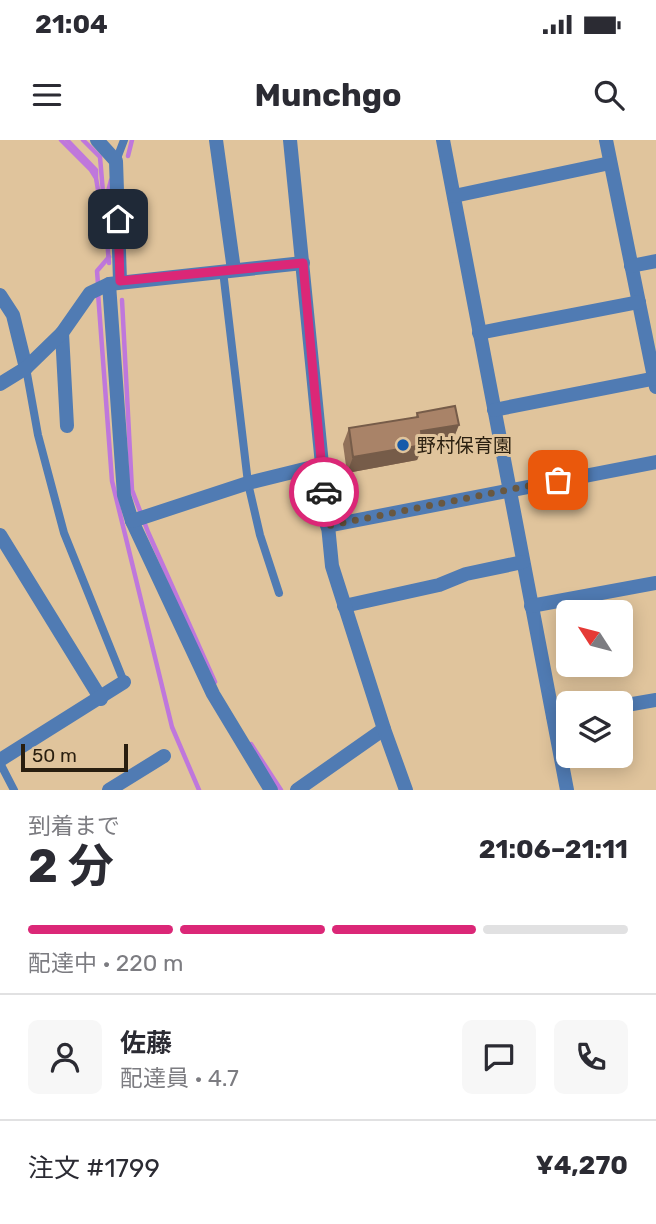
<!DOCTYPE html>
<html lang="ja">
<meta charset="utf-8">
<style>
:root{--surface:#fff;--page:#f7f7f7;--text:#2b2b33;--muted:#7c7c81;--line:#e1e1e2;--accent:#db2777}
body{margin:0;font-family:Rubik,"Noto Sans JP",sans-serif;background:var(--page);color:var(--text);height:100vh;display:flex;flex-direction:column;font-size:26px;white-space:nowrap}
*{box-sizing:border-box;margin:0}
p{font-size:23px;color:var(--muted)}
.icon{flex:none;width:38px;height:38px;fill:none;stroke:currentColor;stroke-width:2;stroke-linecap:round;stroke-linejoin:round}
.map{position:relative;height:650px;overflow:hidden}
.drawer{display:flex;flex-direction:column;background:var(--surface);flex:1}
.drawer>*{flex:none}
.needle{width:46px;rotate:306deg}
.tools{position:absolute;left:556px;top:460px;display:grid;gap:14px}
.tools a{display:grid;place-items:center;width:77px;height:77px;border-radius:10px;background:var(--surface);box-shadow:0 4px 18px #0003;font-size:35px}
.scale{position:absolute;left:21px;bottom:18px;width:107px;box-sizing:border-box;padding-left:7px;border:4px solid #291e0f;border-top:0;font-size:19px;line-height:24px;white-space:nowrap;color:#291e0f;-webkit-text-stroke:5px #e0c49c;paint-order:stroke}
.pin{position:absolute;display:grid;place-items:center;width:60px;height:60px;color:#fff;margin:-30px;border-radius:14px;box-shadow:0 4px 10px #0006}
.courier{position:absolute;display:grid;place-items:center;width:70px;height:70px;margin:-35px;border:5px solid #db2777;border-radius:50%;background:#fff;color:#222;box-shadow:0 2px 9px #0007}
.headline em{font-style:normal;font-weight:700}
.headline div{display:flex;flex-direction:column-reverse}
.headline{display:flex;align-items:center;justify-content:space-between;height:119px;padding:0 28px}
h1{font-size:46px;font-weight:700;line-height:52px}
.bar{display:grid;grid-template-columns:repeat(4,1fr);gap:10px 7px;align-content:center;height:84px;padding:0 28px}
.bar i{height:9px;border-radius:5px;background:var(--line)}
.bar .active{background:var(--accent)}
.bar p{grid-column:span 4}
.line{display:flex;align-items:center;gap:18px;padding:0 28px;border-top:2px solid var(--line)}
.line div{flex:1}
.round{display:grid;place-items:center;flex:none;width:74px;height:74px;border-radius:10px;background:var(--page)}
.status{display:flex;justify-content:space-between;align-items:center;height:49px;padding:0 35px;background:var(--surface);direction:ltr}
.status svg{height:19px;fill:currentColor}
header{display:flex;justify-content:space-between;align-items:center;height:91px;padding:0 28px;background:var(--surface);font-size:32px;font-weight:700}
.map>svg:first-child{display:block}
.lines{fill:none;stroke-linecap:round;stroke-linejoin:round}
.stream{stroke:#bf77dc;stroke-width:4.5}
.service{stroke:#507bb3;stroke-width:8}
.minor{stroke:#507bb3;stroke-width:14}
.tertiary{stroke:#507bb3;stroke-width:14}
.wall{fill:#917159}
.shaded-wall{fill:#765c49}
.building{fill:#a98368;stroke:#765c49;stroke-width:2}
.done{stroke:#695840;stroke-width:7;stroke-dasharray:0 12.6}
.route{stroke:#db2777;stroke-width:9}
.poi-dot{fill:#165aaa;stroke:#e0c49c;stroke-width:2.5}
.labels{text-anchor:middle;stroke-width:6;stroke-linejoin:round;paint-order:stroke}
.poi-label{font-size:19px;fill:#291e0f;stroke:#e0c49c;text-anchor:start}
</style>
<div class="status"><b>21:04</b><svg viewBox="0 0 49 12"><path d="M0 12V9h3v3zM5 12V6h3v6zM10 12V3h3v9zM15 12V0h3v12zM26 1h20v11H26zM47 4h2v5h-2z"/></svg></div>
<header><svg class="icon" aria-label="menu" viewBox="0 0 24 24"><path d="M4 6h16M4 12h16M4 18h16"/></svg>Munchgo<svg class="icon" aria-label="search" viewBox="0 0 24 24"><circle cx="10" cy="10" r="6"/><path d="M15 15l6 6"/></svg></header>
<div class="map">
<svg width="656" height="650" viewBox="0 0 656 650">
<rect width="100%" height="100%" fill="#e0c49c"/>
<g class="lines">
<g class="stream">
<polyline points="61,0 91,30 96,38 100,62 105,63"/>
<polyline points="67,0 96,30 96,37"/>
<polyline points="83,0 100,17 109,123"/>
<polyline points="128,16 132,0"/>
<polyline points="106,59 111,40"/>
<polyline points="98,144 97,131 109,117"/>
<polyline points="98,153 112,341 172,587 199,650"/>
<polyline points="122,160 132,350 148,392 215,542"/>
<polyline points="251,604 281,650"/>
</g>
<g class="service">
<polyline points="116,21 124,0"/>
<polyline points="223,131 248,343 260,395 279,453"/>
<polyline points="26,228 38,295 64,393 124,542"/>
<polyline points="0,623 14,650"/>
</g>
<g class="minor">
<polyline points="97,0 116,21 120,141"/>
<polyline points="216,0 234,130"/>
<polyline points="443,0 567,650"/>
<polyline points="606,0 656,247"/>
<polyline points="454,56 610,23"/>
<polyline points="631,126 656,121"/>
<polyline points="109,144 124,355 132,381 213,554 271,650"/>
<polyline points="0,155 13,175 26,228"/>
<polyline points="62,193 67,286"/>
<polyline points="479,193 639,162"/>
<polyline points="0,244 26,228 62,193 90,153 109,144 303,123"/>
<polyline points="494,270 656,238"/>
<polyline points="132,381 248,343 321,325"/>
<polyline points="327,386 656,322"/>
<polyline points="0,395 101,559"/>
<polyline points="344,466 439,445 466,434 523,422"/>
<polyline points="531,466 656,443"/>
<polyline points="621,566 656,560"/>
<polyline points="553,576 569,574"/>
<polyline points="0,620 124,542"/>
<polyline points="109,650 164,616"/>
<polyline points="297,650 384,589"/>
</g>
<polyline class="tertiary" points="290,0 332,426 384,589 406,650"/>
</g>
<polygon class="wall" points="417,273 453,300 423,306 417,320 347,333 343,304 349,288 416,277"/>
<polygon class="shaded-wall" points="459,285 453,300 423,306 417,320 347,333 353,317 421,291"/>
<polygon class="building" points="455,266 459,285 421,291 423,305 353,317 349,288 418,277 417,273"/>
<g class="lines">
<polyline class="done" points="324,352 327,386 558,340"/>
<polyline class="route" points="118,79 120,141 303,123 324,352"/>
</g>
<circle class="poi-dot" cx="403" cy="305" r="7"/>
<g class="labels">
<g class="poi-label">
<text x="417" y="312">野村保育園</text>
</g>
</g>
</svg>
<div class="tools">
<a><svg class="needle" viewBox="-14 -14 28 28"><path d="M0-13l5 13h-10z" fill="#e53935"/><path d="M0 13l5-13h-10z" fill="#7c7c81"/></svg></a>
<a><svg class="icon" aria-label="layers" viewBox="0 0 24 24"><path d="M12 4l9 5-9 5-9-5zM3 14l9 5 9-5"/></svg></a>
</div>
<div class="scale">50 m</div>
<div class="pin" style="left:558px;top:340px;background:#ea580c"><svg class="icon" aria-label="bag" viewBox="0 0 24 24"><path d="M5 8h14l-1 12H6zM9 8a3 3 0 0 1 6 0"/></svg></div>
<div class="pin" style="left:118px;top:79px;background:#1f2937"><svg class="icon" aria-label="home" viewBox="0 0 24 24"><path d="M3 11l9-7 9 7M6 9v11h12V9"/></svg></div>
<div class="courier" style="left:324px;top:352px"><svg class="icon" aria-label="car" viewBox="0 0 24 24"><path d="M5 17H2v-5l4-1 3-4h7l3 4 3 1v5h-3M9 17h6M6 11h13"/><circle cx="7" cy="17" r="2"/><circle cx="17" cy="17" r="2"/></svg></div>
</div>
<section class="drawer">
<div class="headline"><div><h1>2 分</h1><p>到着まで</p></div><em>21:06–21:11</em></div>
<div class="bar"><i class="active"></i><i class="active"></i><i class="active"></i><i></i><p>配達中 · 220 m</p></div>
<div class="line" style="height:126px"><a class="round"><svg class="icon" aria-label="person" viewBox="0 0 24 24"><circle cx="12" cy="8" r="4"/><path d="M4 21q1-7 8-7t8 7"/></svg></a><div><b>佐藤</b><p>配達員 · 4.7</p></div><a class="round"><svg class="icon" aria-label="chat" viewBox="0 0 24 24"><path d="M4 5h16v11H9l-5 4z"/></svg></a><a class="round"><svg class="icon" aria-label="phone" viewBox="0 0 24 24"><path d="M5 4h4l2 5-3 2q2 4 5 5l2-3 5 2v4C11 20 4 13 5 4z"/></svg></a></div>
<div class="line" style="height:91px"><div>注文 #1799</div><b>¥4,270</b></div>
</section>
